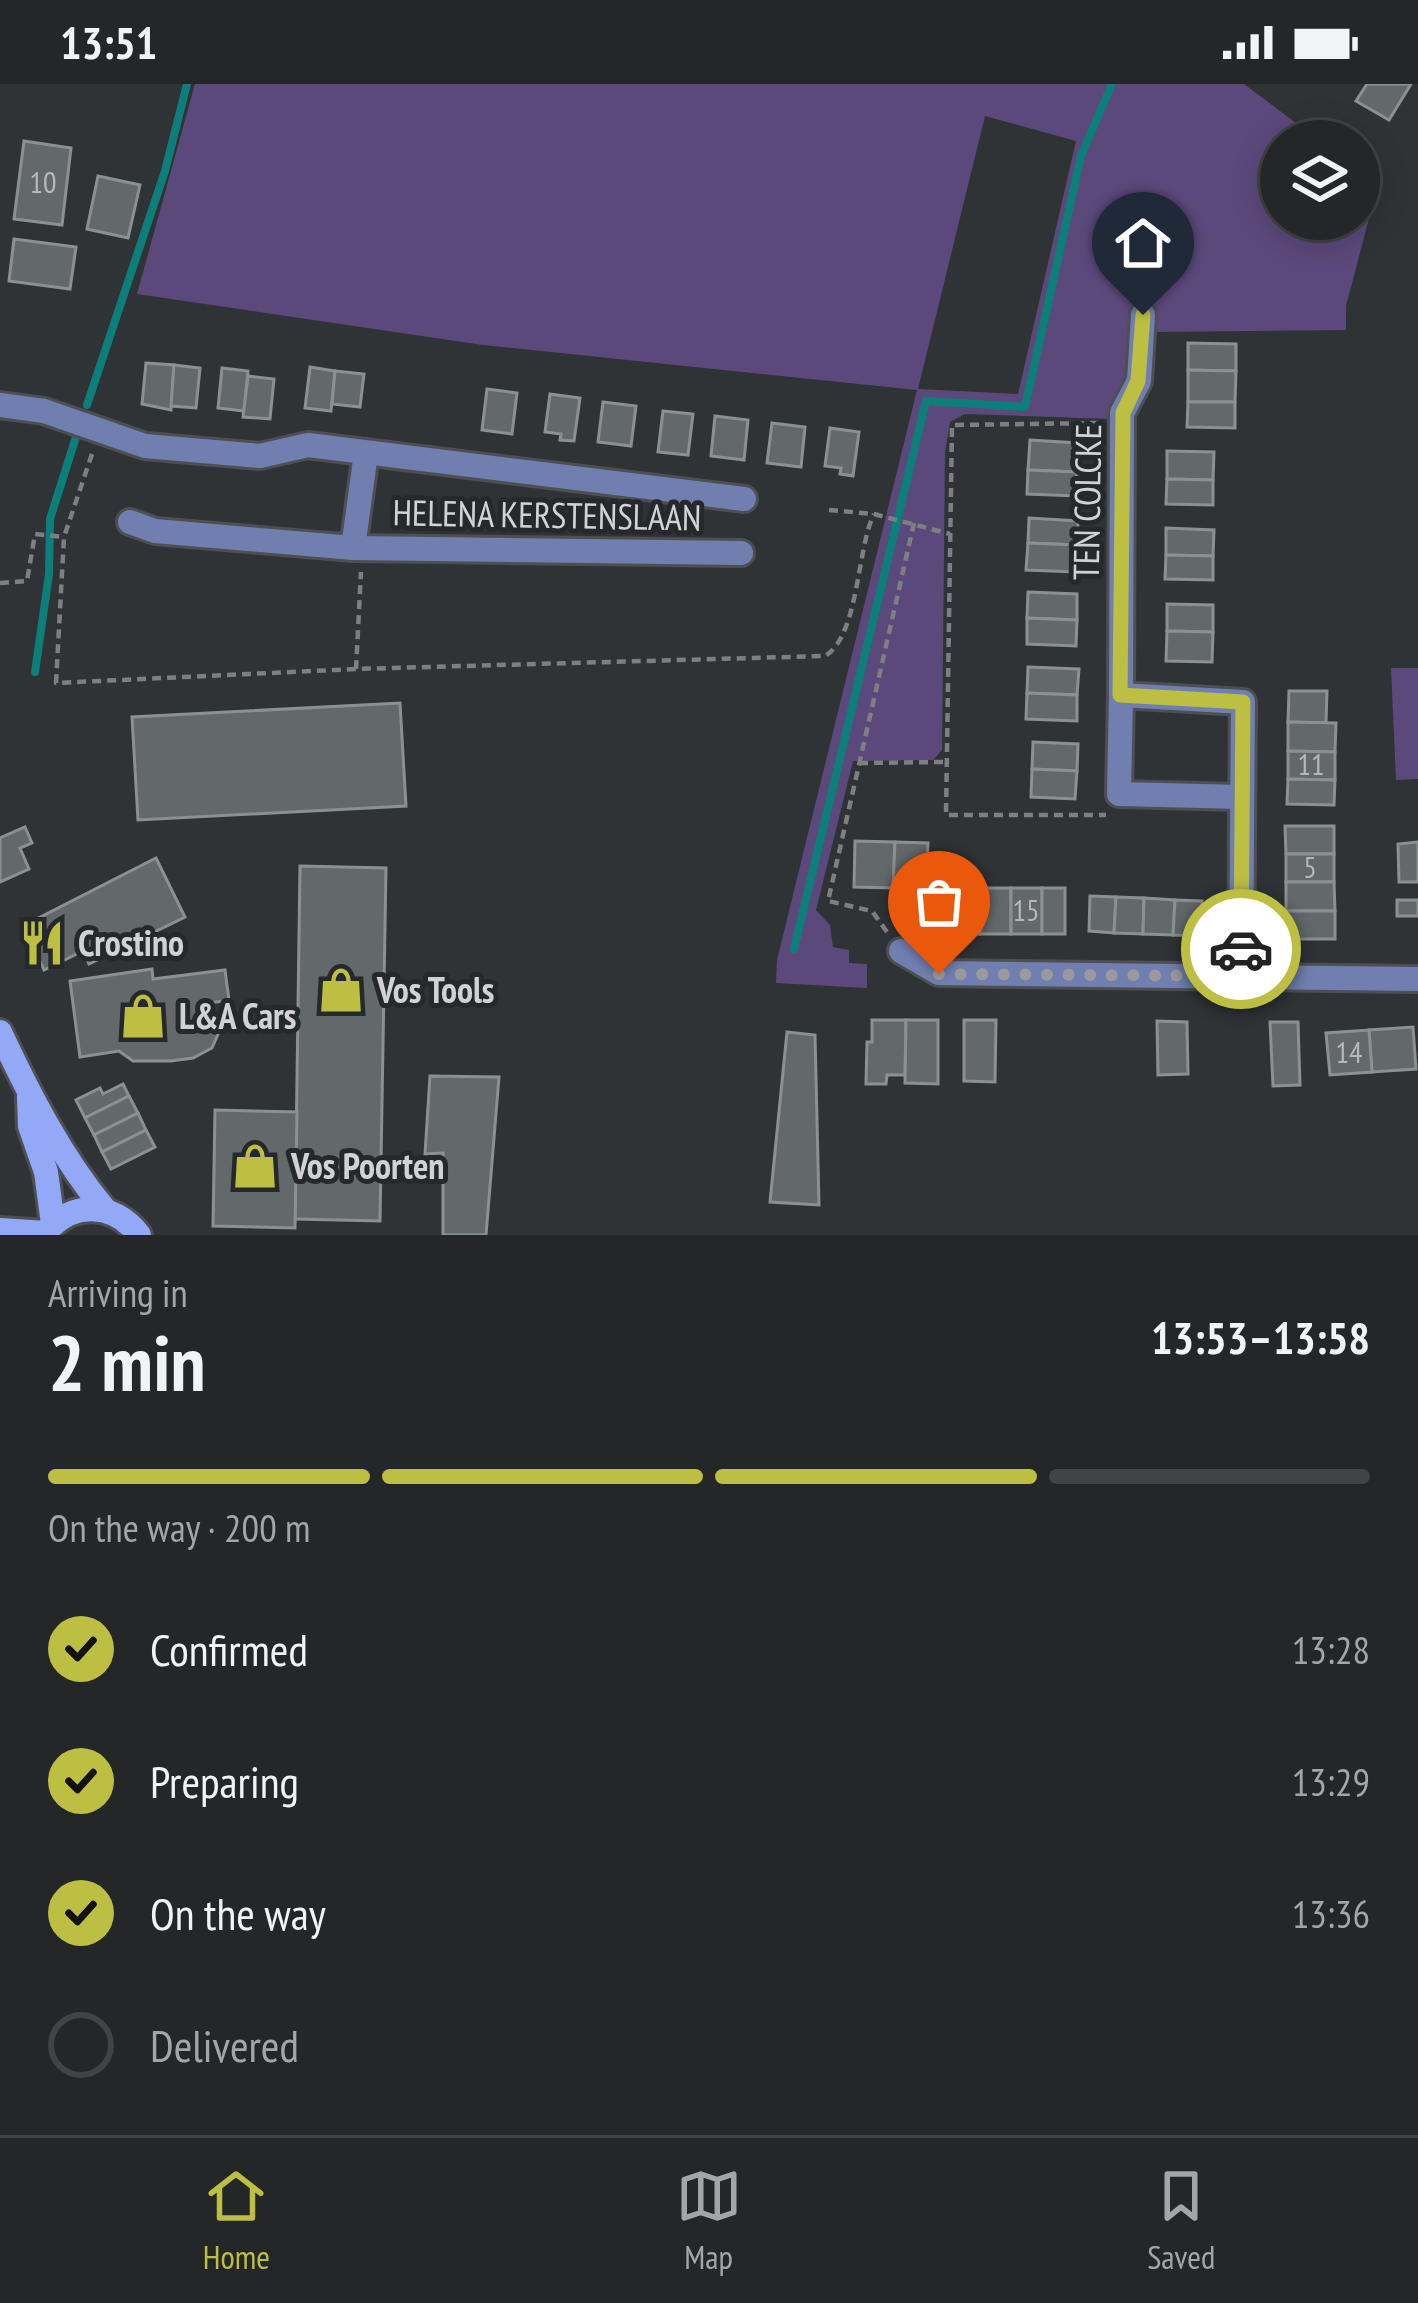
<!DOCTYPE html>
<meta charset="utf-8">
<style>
:root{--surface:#242628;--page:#2c2e30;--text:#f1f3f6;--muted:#a3a5a8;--line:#414345;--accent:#bdbf43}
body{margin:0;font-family:"PT Sans Narrow",sans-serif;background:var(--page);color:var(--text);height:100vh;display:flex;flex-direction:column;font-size:45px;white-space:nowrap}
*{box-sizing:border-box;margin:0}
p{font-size:39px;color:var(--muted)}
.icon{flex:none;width:66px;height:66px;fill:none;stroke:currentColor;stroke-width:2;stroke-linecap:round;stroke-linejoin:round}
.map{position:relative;height:1151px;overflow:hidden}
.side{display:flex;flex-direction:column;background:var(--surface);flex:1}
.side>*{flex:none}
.buttons{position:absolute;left:1260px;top:36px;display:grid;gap:24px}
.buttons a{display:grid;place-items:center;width:120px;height:120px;border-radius:50%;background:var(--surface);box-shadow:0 6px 30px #0003,0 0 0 3px var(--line);font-size:60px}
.pin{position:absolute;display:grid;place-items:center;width:102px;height:102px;color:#fff;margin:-123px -51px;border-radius:50% 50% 50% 0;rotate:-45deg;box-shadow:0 0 12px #0007}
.pin .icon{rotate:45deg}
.courier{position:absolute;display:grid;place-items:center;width:120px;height:120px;margin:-60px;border:9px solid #bdbf43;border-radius:50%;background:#fff;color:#222;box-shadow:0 3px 15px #0007}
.summary em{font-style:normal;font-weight:600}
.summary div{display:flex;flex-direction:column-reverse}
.summary{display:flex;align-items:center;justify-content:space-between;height:204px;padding:0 48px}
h1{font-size:78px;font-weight:600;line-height:90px}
.bar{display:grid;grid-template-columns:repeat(4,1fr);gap:18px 12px;align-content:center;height:144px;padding:0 48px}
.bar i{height:15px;border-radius:9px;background:var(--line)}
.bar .active{background:var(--accent)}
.bar p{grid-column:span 4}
ol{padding:0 48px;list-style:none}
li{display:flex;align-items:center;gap:36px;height:132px}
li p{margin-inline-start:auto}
li .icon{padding:12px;border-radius:50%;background:var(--accent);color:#111;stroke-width:4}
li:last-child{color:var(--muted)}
li i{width:66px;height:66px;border:6px solid var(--line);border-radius:50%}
.status{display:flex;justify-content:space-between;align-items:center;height:84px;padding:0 60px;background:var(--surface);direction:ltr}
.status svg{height:33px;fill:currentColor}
.dock{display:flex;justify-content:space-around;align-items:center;height:168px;border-top:3px solid var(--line);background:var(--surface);font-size:33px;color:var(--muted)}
.dock a{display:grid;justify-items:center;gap:6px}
.dock .active{color:var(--accent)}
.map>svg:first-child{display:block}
.green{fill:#5c497c;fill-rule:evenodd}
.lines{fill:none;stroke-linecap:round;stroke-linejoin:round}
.stream{stroke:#0d7f7b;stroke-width:8}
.building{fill:#63686a;stroke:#8b9091;stroke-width:3}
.street-casing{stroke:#4d5052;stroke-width:30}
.secondary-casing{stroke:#4d5052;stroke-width:30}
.path{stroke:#7d7f82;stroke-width:4.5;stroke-dasharray:9 6;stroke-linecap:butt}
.street{stroke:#717fb0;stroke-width:24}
.secondary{stroke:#94a8f8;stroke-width:24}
.done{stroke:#999a9d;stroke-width:12;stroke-dasharray:0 21.6}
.route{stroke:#bdbf43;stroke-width:15}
.labels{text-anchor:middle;stroke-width:10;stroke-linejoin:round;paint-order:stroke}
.number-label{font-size:30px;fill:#b6b8ba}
.street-label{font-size:36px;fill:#d1d2d4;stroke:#26292c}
.poi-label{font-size:36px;font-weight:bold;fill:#d1d2d4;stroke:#26292c;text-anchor:start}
</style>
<div class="status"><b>13:51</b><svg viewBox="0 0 49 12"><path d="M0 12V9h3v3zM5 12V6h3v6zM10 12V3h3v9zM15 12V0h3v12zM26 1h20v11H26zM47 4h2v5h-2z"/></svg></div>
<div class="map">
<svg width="1418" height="1151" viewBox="0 0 1418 1151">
<rect width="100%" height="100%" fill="#303336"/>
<g class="green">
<path d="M195,0H1244L1320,57H1281V135H1359V86L1378,100L1346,222V246L1154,248V226L1133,225L1131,279L1111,335L965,330L950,338L945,369L942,666L933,676L853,677L816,826L830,841L833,863L849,866V879L867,880V904L776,899L777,876L917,306L483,261L137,210ZM985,32L1076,57L1018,310L918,305Z"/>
<polygon points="1391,584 1418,584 1418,695 1396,696"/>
</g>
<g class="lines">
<g class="stream">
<polyline points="87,321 165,87 187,0"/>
<polyline points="35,588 49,490 50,435 76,353"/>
<polyline points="794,865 926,317 1025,323 1081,72 1112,0"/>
</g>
</g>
<g class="building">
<polygon points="1367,0 1411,0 1389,36 1356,17"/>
<polygon points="24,57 71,64 62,141 14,135"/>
<polygon points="98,92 140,101 128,154 87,145"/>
<polygon points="14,155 76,163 70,205 9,197"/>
<polygon points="1188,259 1236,260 1236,287 1188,286"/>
<polygon points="146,279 174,281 171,326 142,320"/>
<polygon points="174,281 200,284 196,324 171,322"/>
<polygon points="310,283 335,287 331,327 305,324"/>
<polygon points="222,284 248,287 244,327 218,324"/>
<polygon points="1188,286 1236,287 1235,318 1188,318"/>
<polygon points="335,287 364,290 360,323 332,320"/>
<polygon points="248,292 274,295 270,335 243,333"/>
<polygon points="487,305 517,309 512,350 482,346"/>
<polygon points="550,310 580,314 574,357 560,356 561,350 545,348"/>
<polygon points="603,318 636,322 631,362 598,358"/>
<polygon points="1188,318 1235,318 1235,344 1187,343"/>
<polygon points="663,327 693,330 688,371 658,368"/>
<polygon points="715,332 748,336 744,376 711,372"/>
<polygon points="772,339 805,343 801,383 767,379"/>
<polygon points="830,344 859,348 853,392 840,390 841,384 825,382"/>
<polygon points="1030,356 1078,359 1077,388 1028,386"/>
<polygon points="1167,367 1214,368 1213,396 1167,395"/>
<polygon points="1028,386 1077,388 1076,412 1027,410"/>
<polygon points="1167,395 1213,396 1213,421 1166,420"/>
<polygon points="1029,434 1078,437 1077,461 1028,459"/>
<polygon points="1166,444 1214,446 1213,472 1166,471"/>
<polygon points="1028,459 1077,461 1075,488 1026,486"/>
<polygon points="1166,471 1213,472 1213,496 1165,495"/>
<polygon points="1028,508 1077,510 1077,536 1027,534"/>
<polygon points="1167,520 1213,521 1213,548 1167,547"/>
<polygon points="1027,534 1077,536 1076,562 1027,560"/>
<polygon points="1167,547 1213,548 1212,578 1166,577"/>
<polygon points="1028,583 1079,585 1077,611 1027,609"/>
<polygon points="1289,607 1327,607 1326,639 1288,638"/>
<polygon points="1027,609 1077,611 1077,637 1026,635"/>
<polygon points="400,619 406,722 138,736 132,633"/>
<polygon points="1288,638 1336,639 1335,668 1288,667"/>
<polygon points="1033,658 1078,660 1077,687 1032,685"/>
<polygon points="1288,667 1335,668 1335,696 1288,695"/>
<polygon points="1032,685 1077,687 1075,715 1031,713"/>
<polygon points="1288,695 1335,696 1334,721 1287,720"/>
<polygon points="1285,742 1334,742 1334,770 1286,770"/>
<polygon points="25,743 32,759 20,764 29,785 0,798 0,754"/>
<polygon points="855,757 895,758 893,804 854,803"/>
<polygon points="895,758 928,759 926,804 893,804"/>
<polygon points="1418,758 1418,798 1399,798 1398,760"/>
<rect x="1286" y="770" width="48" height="28"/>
<polygon points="156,774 185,833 89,880 83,867 44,886 23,842"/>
<polygon points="300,782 386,784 380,1137 295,1135"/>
<polygon points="1286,798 1334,798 1335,827 1286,827"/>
<rect x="980" y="804" width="31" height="46"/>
<polygon points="980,804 980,850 952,850 952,805"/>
<rect x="1011" y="804" width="31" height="46"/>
<rect x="1042" y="804" width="23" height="46"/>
<polygon points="1090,812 1116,813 1114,849 1089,847"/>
<polygon points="1116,813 1144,814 1143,850 1114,849"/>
<polygon points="1144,814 1175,816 1173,851 1143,850"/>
<polygon points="1175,816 1202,817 1201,852 1173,851"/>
<rect x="1397" y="816" width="21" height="16"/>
<rect x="1286" y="827" width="49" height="28"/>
<polygon points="152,885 153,895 225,886 229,916 210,919 213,945 219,948 212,964 193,974 171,977 133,977 119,967 80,973 70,897"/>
<polygon points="872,936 906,936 905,991 887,991 886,1000 866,1000 867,958 872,958"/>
<polygon points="906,936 938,936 938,1000 905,999"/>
<polygon points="964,936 996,936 995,998 964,997"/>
<polygon points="1157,937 1187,938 1188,990 1158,991"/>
<polygon points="1270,938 1298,938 1300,1001 1273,1002"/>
<polygon points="1413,943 1416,985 1372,988 1369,946"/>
<polygon points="1369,946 1372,988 1330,991 1326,949"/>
<polygon points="787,948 815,951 819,1121 770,1118"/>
<polygon points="430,992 499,993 486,1151 443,1151 443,1069 425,1070"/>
<polygon points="123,1000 129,1012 85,1034 76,1016 100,1004 103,1010"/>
<polygon points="129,1012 138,1029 94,1051 85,1034"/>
<polygon points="215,1026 297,1028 295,1144 213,1142"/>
<polygon points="138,1029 146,1046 102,1068 94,1051"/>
<polygon points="146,1046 155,1063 111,1085 102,1068"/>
</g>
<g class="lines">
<g class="street-casing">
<g id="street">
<polyline points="1143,231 1139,297 1122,329 1121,611 1243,618 1241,892"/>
<polyline points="0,321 44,327 145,362 260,372 308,361 744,415"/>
<polyline points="130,438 155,447 353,464 741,469"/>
<polyline points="353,464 366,369"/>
<polyline points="1121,611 1119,710 1242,713"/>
<polyline points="901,867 939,889 1418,895"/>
</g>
</g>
<g class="secondary-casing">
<g id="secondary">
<path d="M0,948C29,1010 61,1073 105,1126"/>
<polyline points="29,1014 30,1042 46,1088 53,1140"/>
<polyline points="0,1146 46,1149"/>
<path d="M45,1149C72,1116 114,1118 139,1151"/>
</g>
</g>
<g class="path">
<polyline points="1099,339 952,341 946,731 1106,731"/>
<path d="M92,370L64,453L56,599L356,585L825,572C859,552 857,463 874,430"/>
<polyline points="829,426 874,430 950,450"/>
<polyline points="0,499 27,497 35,450 64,453"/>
<polyline points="356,585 361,488"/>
<polyline points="859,679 943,678"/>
<polyline points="887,848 872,827 828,817 914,439"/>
</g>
<use href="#street" class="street"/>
<use href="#secondary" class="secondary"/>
</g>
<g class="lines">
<polyline class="done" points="939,890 1241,892 1241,865"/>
<polyline class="route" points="1143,231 1138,297 1123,329 1120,611 1243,618 1241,865"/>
</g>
<defs>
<g id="restaurant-bare" transform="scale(3.6)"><path d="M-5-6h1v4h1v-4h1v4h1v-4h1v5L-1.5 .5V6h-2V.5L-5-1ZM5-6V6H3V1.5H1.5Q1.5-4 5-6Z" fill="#bdbf43" stroke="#26292c" stroke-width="2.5" paint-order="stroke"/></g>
<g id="shop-bare" transform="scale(3.6)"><path d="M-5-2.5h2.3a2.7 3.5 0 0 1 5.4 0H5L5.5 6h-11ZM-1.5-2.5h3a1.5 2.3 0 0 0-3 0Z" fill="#bdbf43" stroke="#26292c" stroke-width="2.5" paint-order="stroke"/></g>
</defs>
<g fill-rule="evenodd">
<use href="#restaurant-bare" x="42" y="859"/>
<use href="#shop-bare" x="341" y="906"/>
<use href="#shop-bare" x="143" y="932"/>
<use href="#shop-bare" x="255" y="1082"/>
</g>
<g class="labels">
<g class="number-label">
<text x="43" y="109">10</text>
<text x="1311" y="691">11</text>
<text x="1310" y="794">5</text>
<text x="1026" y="837">15</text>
<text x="1349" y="979">14</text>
</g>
<g class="street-label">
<text transform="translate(1087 418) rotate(-89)" y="13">TEN COLCKE</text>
<text transform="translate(547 431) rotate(1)" y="13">HELENA KERSTENSLAAN</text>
</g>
<g class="poi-label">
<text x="78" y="872">Crostino</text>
<text x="377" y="919">Vos Tools</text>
<text x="179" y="945">L&amp;A Cars</text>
<text x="291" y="1095">Vos Poorten</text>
</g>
</g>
</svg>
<div class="buttons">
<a><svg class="icon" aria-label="layers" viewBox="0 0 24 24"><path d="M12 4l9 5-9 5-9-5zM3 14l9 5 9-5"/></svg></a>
</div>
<div class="pin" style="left:939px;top:890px;background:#ea580c"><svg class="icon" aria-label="bag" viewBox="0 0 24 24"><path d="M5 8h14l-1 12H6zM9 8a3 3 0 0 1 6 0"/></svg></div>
<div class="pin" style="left:1143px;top:231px;background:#1f2937"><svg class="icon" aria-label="home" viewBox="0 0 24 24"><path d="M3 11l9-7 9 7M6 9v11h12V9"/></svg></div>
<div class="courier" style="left:1241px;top:865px"><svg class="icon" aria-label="car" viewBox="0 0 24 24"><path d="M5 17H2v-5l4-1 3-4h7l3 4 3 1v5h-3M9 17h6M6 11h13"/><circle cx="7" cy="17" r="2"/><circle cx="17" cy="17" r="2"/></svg></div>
</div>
<section class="side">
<div class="summary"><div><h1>2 min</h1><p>Arriving in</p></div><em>13:53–13:58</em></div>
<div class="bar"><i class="active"></i><i class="active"></i><i class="active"></i><i></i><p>On the way · 200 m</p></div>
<ol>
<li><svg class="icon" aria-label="check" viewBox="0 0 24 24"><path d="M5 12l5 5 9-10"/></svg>Confirmed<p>13:28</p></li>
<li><svg class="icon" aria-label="check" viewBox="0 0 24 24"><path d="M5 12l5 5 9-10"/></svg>Preparing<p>13:29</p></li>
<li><svg class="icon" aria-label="check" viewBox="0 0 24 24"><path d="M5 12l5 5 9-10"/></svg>On the way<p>13:36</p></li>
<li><i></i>Delivered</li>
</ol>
</section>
<nav class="dock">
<a class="active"><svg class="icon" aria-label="home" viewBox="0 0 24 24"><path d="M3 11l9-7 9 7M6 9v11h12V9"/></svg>Home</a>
<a><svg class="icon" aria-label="map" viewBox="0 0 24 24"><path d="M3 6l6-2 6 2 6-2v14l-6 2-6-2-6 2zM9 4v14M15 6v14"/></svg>Map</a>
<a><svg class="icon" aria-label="saved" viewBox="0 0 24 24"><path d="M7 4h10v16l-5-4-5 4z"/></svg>Saved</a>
</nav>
